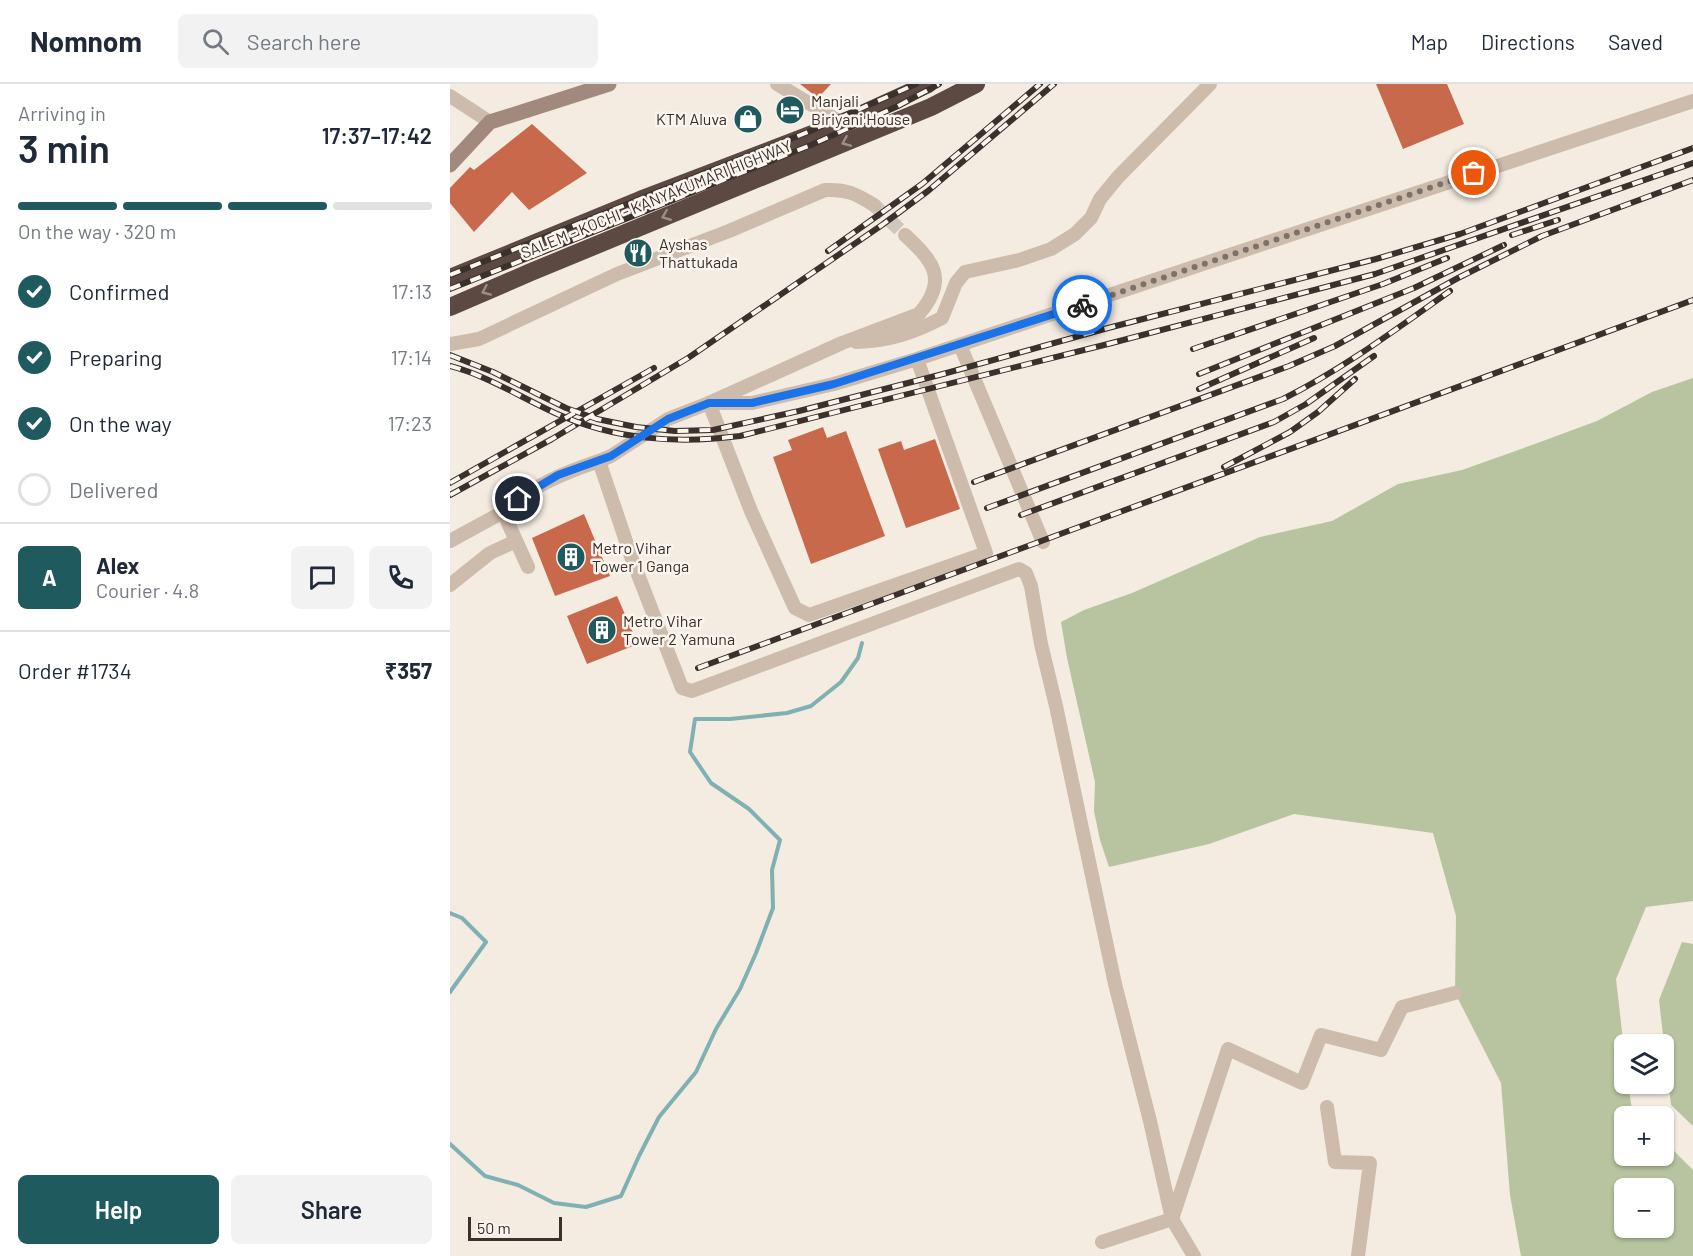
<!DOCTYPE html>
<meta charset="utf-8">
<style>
:root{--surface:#fff;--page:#f2f2f3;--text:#1f2937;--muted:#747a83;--line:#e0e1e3;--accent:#1f5a5e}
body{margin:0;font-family:Barlow,sans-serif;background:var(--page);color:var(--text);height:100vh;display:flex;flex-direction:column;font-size:22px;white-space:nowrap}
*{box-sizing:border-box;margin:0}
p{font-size:20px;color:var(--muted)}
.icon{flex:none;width:33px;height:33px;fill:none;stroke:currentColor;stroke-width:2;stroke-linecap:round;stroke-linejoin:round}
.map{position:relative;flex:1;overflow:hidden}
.sheet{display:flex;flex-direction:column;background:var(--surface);width:450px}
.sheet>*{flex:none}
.controls{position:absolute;left:1164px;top:950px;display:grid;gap:12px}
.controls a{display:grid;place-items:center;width:60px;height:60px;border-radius:9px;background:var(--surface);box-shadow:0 2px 4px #0004;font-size:30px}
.scale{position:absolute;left:18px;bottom:15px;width:94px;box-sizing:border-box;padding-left:6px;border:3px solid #3b302b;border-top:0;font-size:16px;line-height:21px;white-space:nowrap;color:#3b302b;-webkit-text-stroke:4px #fbf5ee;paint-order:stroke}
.pin{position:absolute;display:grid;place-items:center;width:51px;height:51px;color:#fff;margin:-26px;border:3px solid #fff;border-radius:50%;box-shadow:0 2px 6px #0007}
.courier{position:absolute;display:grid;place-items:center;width:60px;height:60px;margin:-30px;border:4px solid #1a73e8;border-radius:50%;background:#fff;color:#222;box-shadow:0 2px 8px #0007}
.head em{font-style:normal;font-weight:600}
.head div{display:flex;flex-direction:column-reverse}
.head{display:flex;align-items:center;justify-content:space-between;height:102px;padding:0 18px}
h1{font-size:39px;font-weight:600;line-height:45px}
.bar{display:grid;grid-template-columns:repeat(4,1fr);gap:9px 6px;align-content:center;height:72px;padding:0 18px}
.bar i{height:8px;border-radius:4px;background:var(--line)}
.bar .on{background:var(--accent)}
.bar p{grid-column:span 4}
.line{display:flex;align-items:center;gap:15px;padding:0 18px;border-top:2px solid var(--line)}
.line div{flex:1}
.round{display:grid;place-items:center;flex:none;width:63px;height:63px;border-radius:9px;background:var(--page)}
ol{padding:0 18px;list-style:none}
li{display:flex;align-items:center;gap:18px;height:66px}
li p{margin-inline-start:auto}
li .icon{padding:6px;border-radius:50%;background:var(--accent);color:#fff;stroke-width:4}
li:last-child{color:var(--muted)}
li i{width:33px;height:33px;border:3px solid var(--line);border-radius:50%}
.action{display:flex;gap:12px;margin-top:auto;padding:12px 18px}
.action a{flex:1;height:69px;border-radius:9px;background:var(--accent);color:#fff;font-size:24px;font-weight:600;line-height:69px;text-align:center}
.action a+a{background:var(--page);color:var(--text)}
header{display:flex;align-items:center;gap:36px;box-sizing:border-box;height:84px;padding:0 30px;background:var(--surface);border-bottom:2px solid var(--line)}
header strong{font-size:28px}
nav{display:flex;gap:33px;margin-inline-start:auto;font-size:21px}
.search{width:420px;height:54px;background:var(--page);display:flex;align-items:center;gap:15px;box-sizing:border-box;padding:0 21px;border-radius:9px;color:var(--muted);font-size:22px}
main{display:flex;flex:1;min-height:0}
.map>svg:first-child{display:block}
.green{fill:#b8c4a0;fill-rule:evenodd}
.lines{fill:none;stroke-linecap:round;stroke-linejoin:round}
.stream{stroke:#7fb0b2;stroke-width:4}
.building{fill:#c8694b}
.street-tunnel{stroke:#cfc6bd;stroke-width:14;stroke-dasharray:14 7;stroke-linecap:butt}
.street{stroke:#cdbbac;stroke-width:14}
.secondary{stroke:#a18a7d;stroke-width:15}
.highway{stroke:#5c4a42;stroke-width:18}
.rail-casing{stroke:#3b302b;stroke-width:6}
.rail{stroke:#fbf5ee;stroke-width:4;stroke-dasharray:11;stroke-linecap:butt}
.oneway{stroke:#9c8e87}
.done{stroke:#7c716b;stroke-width:6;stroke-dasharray:0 10.8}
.route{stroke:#1a73e8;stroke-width:8}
.labels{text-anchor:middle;stroke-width:5;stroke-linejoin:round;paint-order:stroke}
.poi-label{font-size:16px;fill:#3b302b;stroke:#fbf5ee;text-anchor:start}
.street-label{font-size:16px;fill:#3b302b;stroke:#fbf5ee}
</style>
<header>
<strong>Nomnom</strong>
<div class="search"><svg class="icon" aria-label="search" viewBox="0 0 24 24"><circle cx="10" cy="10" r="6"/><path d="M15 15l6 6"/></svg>Search here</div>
<nav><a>Map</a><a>Directions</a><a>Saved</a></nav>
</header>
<main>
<section class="sheet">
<div class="head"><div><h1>3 min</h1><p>Arriving in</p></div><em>17:37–17:42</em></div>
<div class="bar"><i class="on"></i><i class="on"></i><i class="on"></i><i></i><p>On the way · 320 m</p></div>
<ol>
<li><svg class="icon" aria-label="check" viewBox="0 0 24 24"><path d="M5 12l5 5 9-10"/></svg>Confirmed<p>17:13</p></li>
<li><svg class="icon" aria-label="check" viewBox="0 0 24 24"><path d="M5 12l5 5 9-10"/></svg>Preparing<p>17:14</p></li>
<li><svg class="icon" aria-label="check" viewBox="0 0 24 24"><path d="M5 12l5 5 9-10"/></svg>On the way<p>17:23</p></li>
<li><i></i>Delivered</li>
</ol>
<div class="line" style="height:108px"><b class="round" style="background:var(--accent);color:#fff">A</b><div><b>Alex</b><p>Courier · 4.8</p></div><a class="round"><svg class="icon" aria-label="chat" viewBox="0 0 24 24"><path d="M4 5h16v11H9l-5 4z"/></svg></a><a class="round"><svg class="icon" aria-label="phone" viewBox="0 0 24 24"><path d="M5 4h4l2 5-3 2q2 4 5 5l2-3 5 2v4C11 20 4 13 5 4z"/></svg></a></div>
<div class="line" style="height:78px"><div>Order #1734</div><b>₹357</b></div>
<div class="action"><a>Help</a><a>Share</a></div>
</section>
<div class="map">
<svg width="1243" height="1172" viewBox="0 0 1243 1172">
<rect width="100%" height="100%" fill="#f4ebe1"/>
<g class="green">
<path d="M1243,294V817L1196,823L1166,895L1174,965V999H1178L1182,1026L1188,1032H1174V1071H1214V1057L1243,1086V1172H1071L1060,1111L1051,999L1005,909L1006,832L983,749L844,730L759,760L659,783L650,756L644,727L645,698L617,574L611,538L634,526L682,509L810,453L882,437L948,400L1012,386L1082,361L1147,337L1202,308ZM1174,1104H1214V1143H1174Z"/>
<polygon points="1232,858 1243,860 1243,1042 1221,1021 1209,916"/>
</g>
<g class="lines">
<g class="stream">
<polyline points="0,829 12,834 36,858 0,908"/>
<polyline points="0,1060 35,1092 68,1101 104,1119 136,1123 171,1112 189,1072 209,1033 246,988 266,945 290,905 306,869 323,824 322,786 330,756 299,725 261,699 240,668 245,635 280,635 337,629 361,622 391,598 408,574 412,559"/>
</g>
</g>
<g class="building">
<polygon points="350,0 381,0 368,14"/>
<polygon points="926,0 997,0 1014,40 953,65"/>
<polygon points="82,40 137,89 79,126 62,108 24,148 0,119 0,104 20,83 24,86"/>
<polygon points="195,159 199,168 181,175 176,165"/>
<polygon points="373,343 377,354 396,347 435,452 361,480 323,373 342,366 338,356"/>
<polygon points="485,355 510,425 456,444 428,365 451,357 454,366"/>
<polygon points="134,430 160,492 105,512 82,454"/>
<polygon points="167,512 188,560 137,580 117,532"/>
</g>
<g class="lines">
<polyline class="street-tunnel" points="424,121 455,151"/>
<g class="street">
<polyline points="327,0 392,39"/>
<polyline points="0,12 40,38"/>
<path d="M455,151C483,177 499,195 469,230L392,259L259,319L218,335L161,372L149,377L182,475L232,604L242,607L569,485L576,489L581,502L591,560L606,622L665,900L700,1037L722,1135L744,1172"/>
<path d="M406,258C439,257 463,249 492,234L506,199L515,188L569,176L601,165L625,150L641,134L650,115L668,93L760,0"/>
<path d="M0,260L29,255L167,190L279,147L375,106C397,105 406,110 424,121"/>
<polyline points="510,261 593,458"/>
<polyline points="467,275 536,469 359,531 345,524 301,427 259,319 302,319 384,300 467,275 1243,17"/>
<polyline points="0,457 53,428"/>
<path d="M78,483L53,428C82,402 113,389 149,377"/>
<polyline points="0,501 40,469 66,457"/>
<polyline points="877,1023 885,1078 920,1079 908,1172"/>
<polyline points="652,1158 722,1135 778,965 852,999 871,951 931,966 952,923 1005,909"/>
</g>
<polyline class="secondary" points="0,81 40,38 159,0"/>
<g class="highway">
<polyline points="0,194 190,116 399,36 478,0"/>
<polyline points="0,223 81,188 481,23 526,0"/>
</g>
<g class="rail-casing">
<g id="rail">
<polyline points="1062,151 1108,136"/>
<polyline points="378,167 472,100 590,0"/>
<polyline points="0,191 358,48 466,0"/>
<polyline points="0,205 361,61 448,22 489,0"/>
<polyline points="743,265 933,200 997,174"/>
<polyline points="0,271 43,288 116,324 147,335 186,343 225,347 263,346 349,327 493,290 658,244 926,175 1010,150 1243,64"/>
<path d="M0,282C38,292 70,313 105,329C165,356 226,360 290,352L658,260L925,190L1243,79"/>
<polyline points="749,290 964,204 1054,161"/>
<polyline points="749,305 864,254"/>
<polyline points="774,383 840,348 868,328 905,295"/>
<polyline points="524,398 839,282 885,262 1008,194 1092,152 1243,96"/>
<polyline points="0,399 204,284"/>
<polyline points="0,411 102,355 238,274 432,141 478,107 604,0"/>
<path d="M537,424L833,315C893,285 945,246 1000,207"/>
<polyline points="571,431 824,338 856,320 924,272"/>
<polyline points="248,584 1243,216"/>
</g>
</g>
<use href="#rail" class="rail"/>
</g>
<defs><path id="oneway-chevron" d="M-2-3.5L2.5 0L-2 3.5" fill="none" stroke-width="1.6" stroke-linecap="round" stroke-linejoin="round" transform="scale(1.5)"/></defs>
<g class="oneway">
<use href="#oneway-chevron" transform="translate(396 58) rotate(157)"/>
<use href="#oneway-chevron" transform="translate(216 132) rotate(158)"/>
<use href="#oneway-chevron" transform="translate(36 207) rotate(156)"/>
</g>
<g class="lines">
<polyline class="done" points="632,221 1024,89"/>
<polyline class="route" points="68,415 108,391 161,372 218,335 259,319 302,319 384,300 632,221"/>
</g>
<defs>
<g id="hotel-disc" transform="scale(1.5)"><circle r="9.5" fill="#1f5a5e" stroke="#fbf5ee"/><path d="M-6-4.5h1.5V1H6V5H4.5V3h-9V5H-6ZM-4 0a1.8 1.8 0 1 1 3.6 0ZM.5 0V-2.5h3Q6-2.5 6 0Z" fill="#fff"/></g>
<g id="shop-disc" transform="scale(1.5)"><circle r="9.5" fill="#1f5a5e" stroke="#fbf5ee"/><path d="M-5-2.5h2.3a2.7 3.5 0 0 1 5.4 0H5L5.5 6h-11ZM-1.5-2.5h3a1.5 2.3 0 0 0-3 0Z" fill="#fff"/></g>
<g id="restaurant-disc" transform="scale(1.5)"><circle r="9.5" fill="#1f5a5e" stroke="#fbf5ee"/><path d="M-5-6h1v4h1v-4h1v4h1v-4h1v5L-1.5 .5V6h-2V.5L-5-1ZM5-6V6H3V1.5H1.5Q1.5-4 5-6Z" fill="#fff"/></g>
<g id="building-disc" transform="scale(1.5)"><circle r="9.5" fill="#1f5a5e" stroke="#fbf5ee"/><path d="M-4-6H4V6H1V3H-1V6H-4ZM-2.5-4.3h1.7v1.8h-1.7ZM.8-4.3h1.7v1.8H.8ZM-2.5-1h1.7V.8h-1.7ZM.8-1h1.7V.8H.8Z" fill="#fff"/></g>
</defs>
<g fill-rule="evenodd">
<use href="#hotel-disc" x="340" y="26"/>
<use href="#shop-disc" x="298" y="35"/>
<use href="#restaurant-disc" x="188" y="169"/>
<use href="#building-disc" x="121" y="473"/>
<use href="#building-disc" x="152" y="546"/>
</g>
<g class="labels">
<g class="poi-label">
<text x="361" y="23">Manjali<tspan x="361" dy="18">Biriyani House</tspan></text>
<text x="277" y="41" text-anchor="end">KTM Aluva</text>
<text x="209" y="166">Ayshas<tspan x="209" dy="18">Thattukada</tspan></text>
<text x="142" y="470">Metro Vihar<tspan x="142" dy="18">Tower 1 Ganga</tspan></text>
<text x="173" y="543">Metro Vihar<tspan x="173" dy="18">Tower 2 Yamuna</tspan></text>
</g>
<g class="street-label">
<text transform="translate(206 115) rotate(-22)" y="6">SALEM - KOCHI - KANYAKUMARI HIGHWAY</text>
</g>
</g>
</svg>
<div class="controls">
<a><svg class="icon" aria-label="layers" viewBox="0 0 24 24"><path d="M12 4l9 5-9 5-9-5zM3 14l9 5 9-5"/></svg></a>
<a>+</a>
<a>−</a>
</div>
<div class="scale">50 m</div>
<div class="pin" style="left:1024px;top:89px;background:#ea580c"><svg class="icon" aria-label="bag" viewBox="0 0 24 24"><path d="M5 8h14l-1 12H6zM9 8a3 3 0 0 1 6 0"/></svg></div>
<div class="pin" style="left:68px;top:415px;background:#1f2937"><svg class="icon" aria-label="home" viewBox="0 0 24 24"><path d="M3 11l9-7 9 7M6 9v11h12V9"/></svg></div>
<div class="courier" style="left:632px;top:221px"><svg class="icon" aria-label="bike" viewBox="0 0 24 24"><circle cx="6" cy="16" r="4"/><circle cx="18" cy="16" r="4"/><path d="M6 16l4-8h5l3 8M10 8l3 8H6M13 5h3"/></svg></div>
</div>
</main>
